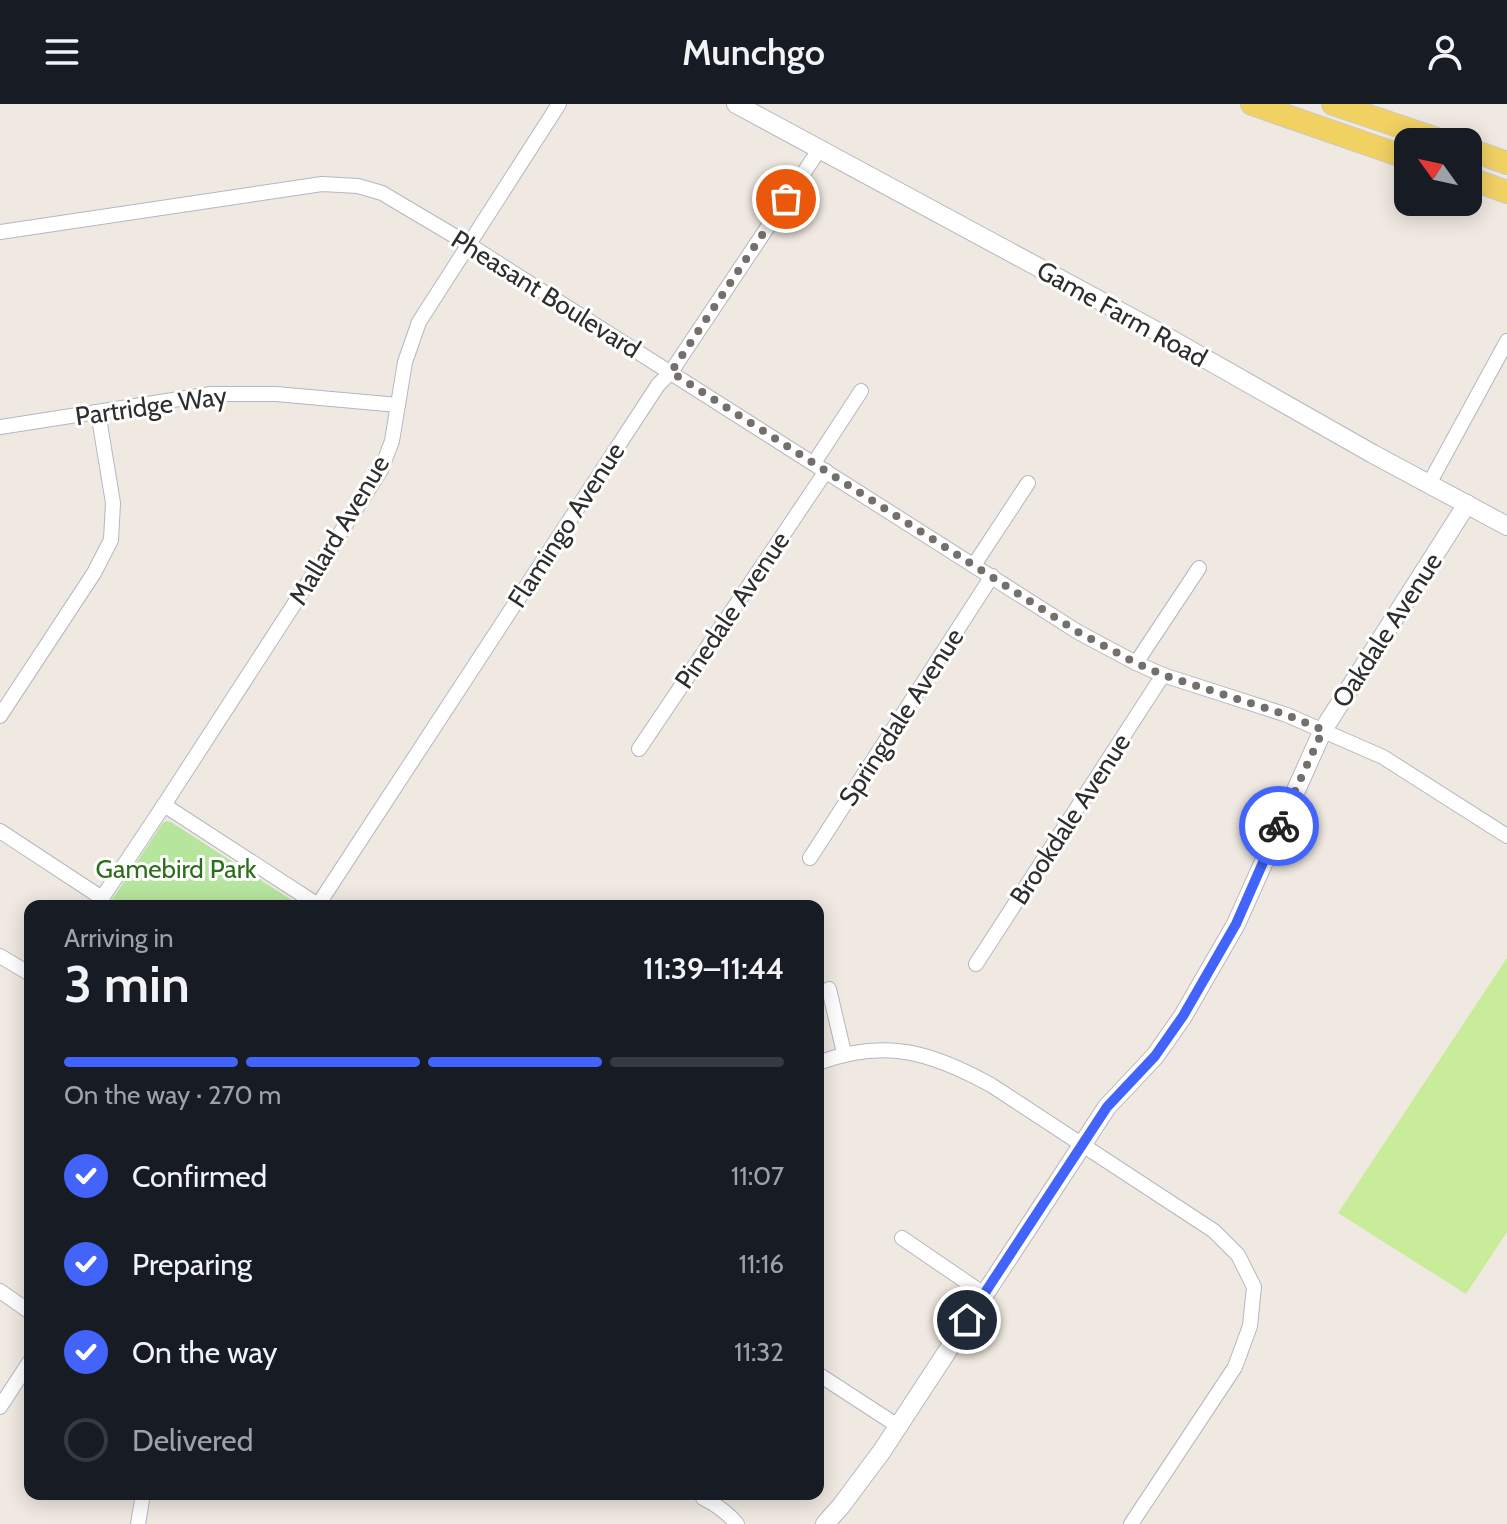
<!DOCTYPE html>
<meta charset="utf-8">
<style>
:root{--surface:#171b24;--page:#242831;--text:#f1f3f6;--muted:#9ea1a6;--line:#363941;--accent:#4264fb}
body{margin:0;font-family:Cabin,sans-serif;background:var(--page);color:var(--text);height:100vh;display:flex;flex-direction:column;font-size:30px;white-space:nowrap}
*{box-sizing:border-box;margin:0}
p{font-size:26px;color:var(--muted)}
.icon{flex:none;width:44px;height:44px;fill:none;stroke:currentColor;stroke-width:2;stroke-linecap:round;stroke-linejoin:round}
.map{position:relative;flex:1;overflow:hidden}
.drawer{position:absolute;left:24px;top:796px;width:800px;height:600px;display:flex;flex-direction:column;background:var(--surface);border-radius:16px;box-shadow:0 4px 20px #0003}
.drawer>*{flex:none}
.needle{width:52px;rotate:303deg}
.tools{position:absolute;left:1394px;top:24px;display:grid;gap:16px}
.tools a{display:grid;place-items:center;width:88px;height:88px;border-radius:16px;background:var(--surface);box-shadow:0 4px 20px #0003;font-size:40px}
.pin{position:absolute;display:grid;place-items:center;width:68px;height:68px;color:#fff;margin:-34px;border:4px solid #fff;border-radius:50%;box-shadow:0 2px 8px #0007}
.courier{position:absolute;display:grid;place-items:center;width:80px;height:80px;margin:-40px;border:6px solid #4264fb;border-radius:50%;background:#fff;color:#222;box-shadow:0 2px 10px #0007}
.summary em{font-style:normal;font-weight:600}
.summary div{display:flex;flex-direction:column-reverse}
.summary{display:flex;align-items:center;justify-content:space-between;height:136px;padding:0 40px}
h1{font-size:52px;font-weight:600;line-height:60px}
.bar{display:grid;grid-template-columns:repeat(4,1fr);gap:12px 8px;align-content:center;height:96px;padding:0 40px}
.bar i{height:10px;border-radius:6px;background:var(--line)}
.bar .current{background:var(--accent)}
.bar p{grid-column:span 4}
ol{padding:0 40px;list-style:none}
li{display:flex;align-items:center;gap:24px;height:88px}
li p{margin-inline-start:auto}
li .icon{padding:8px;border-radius:50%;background:var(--accent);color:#fff;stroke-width:4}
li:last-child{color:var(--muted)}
li i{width:44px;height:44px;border:4px solid var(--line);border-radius:50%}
header{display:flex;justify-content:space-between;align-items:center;height:104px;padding:0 40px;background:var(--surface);font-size:36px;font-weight:600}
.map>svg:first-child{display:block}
.green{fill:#b6e59e}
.pitch{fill:#c9ec9a}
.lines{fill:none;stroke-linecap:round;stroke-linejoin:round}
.street-casing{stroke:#b4b7c1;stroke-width:16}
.secondary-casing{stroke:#b4b7c1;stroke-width:20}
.primary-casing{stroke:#c9c9c9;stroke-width:24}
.street{stroke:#fff;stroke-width:14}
.secondary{stroke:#fff;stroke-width:18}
.primary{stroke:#f2d163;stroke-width:22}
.done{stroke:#726f6d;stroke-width:8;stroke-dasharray:0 14.4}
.route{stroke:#4264fb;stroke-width:10}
.labels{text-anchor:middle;stroke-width:6;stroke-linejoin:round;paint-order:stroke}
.street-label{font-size:26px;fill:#2e2e2e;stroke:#fff}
.park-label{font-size:26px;fill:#2c6e1b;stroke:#fff}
</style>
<header><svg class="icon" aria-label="menu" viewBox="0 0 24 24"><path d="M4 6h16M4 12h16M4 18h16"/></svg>Munchgo<svg class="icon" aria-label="person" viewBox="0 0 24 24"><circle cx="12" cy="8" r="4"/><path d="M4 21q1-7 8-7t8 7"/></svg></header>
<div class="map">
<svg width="1507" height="1420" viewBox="0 0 1507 1420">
<rect width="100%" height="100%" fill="#efe9e1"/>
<polygon class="green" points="166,717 171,718 301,802 108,802 162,720"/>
<polygon class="pitch" points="1507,854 1507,1128 1466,1190 1338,1109"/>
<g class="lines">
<g class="street-casing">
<g id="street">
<polyline points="0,128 322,80 358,82 382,89 468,140 1078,528 1136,559 1163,571 1287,611 1383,653 1507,732"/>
<polyline points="0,323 211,290 276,290 398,301"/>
<polyline points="814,359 861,287"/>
<polyline points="1429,380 1507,237"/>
<polyline points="974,461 1028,379"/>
<polyline points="1136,559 1199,464"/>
<polyline points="0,612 94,469 111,436 113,399 98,308"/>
<polyline points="639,645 826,367"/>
<polyline points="164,701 318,801 658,281 671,268 819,46"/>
<polyline points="0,727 102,794 164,701 381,366 392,337 405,258 419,218 559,0"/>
<polyline points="810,754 992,472"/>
<polyline points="0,852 30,870"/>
<polyline points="976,860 1163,571"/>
<polyline points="829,885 844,949"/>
<path d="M818,959C885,934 931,948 991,981L1214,1127L1238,1151L1254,1183L1250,1222L1235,1263L1131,1420"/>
<polyline points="902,1134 984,1190"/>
<polyline points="0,1187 30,1208"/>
<polyline points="818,1270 898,1322"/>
<polyline points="0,1303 30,1257"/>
<path d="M703,1394C717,1401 727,1408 737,1420"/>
<polyline points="138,1420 143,1390"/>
</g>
</g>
<g class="secondary-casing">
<g id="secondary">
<polyline points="736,0 1160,229 1373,350 1507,422"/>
<polyline points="825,1420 841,1402 882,1347 1107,1003 1155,952 1183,912 1236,820 1323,626 1467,400"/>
</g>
</g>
<g class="primary-casing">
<g id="primary">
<polyline points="1252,0 1408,54"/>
<polyline points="1333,0 1446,38"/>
<polyline points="1468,45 1507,59"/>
<polyline points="1468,74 1507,88"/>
</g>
</g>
<use href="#street" class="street"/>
<use href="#secondary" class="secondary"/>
<use href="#primary" class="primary"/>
</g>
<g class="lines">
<polyline class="done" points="786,95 671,268 1078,528 1136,559 1163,571 1287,611 1323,626 1279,722"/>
<polyline class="route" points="967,1216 1107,1003 1155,952 1183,912 1236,820 1279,722"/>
</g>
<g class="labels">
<g class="street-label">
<text transform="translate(546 190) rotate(32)" y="9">Pheasant Boulevard</text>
<text transform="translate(1122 210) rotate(29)" y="9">Game Farm Road</text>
<text transform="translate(151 302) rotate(-8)" y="9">Partridge Way</text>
<text transform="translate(566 421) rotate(-57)" y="9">Flamingo Avenue</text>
<text transform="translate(339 426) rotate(-59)" y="9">Mallard Avenue</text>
<text transform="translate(732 506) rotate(-56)" y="9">Pinedale Avenue</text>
<text transform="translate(1387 526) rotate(-57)" y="9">Oakdale Avenue</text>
<text transform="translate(901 613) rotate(-57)" y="9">Springdale Avenue</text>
<text transform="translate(1070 715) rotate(-57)" y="9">Brookdale Avenue</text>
</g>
<g class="park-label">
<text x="176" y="774">Gamebird Park</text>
</g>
</g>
</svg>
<div class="tools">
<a><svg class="needle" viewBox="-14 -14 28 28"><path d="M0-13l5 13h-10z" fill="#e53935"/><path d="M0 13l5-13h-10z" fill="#9ea1a6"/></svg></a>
</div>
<div class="pin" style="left:786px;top:95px;background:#ea580c"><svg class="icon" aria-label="bag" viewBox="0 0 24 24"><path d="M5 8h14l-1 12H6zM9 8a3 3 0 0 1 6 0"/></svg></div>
<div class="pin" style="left:967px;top:1216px;background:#1f2937"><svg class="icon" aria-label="home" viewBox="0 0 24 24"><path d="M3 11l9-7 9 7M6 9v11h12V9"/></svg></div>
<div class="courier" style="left:1279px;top:722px"><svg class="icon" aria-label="bike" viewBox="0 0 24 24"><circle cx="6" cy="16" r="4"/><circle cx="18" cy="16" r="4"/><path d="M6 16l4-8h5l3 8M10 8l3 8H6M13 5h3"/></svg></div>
<section class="drawer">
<div class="summary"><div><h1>3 min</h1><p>Arriving in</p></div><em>11:39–11:44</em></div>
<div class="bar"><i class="current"></i><i class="current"></i><i class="current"></i><i></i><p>On the way · 270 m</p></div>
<ol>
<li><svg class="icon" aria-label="check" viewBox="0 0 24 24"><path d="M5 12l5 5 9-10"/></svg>Confirmed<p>11:07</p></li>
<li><svg class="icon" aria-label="check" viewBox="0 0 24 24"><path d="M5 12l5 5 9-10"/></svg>Preparing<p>11:16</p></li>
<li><svg class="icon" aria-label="check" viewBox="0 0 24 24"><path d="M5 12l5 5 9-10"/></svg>On the way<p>11:32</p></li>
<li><i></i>Delivered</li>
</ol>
</section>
</div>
